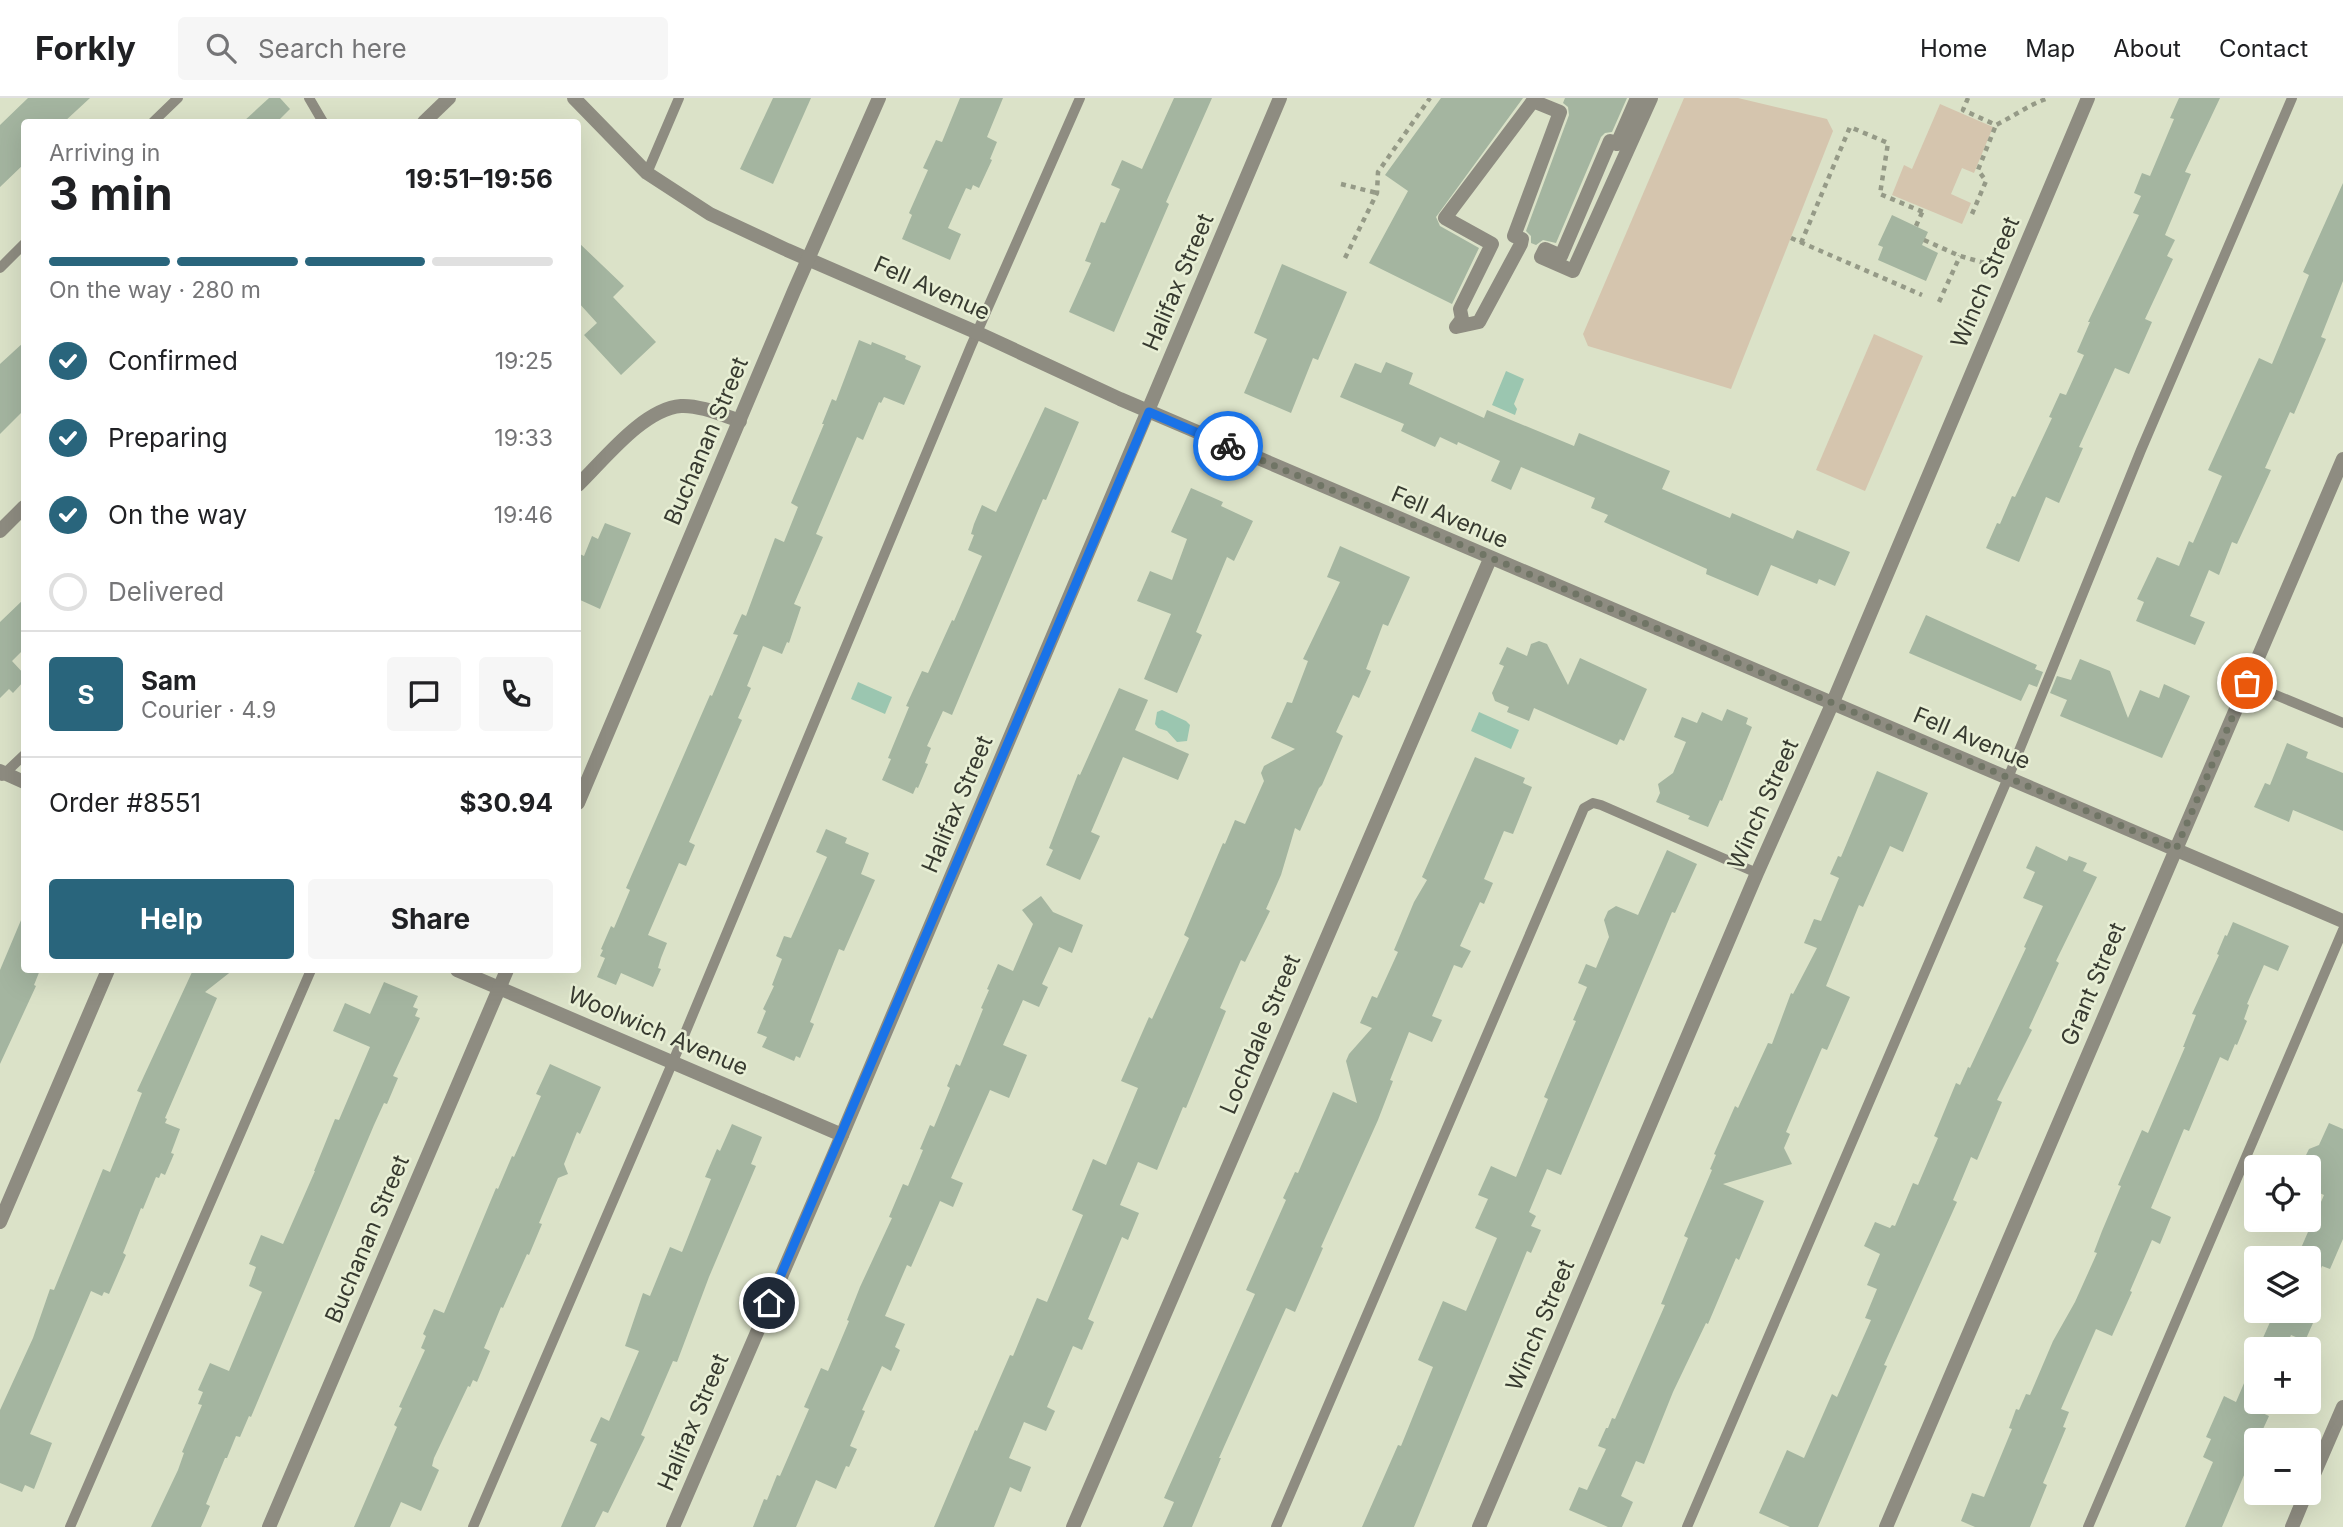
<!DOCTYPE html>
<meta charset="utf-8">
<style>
:root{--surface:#fff;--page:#f6f6f6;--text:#202124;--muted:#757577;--line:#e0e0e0;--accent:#29657c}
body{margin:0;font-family:Inter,sans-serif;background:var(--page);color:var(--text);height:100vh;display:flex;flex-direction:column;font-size:26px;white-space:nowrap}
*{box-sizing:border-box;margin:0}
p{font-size:23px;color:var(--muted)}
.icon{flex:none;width:38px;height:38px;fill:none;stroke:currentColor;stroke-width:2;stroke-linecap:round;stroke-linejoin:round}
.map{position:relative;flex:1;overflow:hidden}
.details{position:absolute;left:21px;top:21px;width:560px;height:854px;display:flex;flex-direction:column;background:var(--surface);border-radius:7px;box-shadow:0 7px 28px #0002}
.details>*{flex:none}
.buttons{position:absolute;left:2244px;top:1057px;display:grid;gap:14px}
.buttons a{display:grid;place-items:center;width:77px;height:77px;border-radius:7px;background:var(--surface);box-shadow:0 7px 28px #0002;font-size:35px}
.pin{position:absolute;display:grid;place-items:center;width:60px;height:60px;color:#fff;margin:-30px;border:4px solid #fff;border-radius:50%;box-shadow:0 2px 7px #0007}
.courier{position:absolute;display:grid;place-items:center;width:70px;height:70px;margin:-35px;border:5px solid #1a73e8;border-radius:50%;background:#fff;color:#222;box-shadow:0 2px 9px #0007}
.headline em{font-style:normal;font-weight:700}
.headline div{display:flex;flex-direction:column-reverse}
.headline{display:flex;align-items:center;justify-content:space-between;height:119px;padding:0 28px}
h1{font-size:46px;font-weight:700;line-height:52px}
.bar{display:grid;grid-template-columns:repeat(4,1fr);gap:10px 7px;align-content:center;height:84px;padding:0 28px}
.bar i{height:9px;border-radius:5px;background:var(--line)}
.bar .on{background:var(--accent)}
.bar p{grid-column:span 4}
.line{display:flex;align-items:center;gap:18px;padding:0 28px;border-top:2px solid var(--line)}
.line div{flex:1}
.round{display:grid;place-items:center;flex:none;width:74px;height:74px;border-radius:7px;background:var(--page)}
ol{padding:0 28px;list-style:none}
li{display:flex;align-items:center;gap:21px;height:77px}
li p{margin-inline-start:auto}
li .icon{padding:7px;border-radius:50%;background:var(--accent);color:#fff;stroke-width:4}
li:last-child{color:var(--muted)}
li i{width:38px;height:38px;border:4px solid var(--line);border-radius:50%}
.primary-button{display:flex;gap:14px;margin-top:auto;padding:14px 28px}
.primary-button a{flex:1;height:80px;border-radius:7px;background:var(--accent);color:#fff;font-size:28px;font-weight:700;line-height:80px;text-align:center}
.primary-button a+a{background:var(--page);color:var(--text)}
header{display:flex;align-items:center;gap:42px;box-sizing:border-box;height:98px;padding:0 35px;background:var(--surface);border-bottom:2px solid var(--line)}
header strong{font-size:33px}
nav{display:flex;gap:38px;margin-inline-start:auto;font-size:24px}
.search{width:490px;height:63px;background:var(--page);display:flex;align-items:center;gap:18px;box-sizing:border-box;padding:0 24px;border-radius:7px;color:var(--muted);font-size:26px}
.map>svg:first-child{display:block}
.green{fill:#d5c5ae}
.water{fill:#9bc6b0}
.building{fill:#a4b5a0}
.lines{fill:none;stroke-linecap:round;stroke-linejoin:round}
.path{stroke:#959a87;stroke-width:4.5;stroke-dasharray:5 5;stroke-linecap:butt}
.service{stroke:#8e8c81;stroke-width:10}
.pedestrian{stroke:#8e8c81;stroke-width:14}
.minor{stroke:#8e8c81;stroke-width:14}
.tertiary{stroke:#8e8c81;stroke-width:14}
.done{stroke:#707565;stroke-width:7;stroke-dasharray:0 12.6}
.route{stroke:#1a73e8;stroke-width:9}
.labels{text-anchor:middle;stroke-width:5;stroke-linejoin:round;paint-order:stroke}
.street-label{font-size:23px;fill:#373a30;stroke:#e8efd5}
</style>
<header>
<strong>Forkly</strong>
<div class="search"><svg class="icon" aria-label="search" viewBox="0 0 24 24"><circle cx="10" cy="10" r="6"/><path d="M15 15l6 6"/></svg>Search here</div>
<nav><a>Home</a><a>Map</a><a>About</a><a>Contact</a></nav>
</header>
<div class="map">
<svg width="2343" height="1429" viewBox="0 0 2343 1429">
<rect width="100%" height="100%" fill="#dbe2c8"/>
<g class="green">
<polygon points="1684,0 1738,0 1827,21 1833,33 1731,291 1588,248 1583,236"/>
<polygon points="1940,6 1993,29 1974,75 1962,70 1951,96 1971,105 1962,126 1892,97 1904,67 1912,71"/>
<polygon points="1874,236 1923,258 1865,393 1816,372"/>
</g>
<g class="water">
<polygon points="1506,273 1524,281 1514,306 1517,311 1515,317 1492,307"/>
<polygon points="858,584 892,599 885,616 851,601"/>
<polygon points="1162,612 1186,623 1190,627 1187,643 1177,644 1167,633 1158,630 1155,626 1157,614"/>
<polygon points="1479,614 1519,632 1511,651 1471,633"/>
</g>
<g class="building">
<polygon points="28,0 90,0 64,24 24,24 24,66 0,89 0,27"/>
<polygon points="269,0 280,0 290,11 277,24 243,24"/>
<polygon points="773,0 811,0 773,86 740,71"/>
<polygon points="960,0 1003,0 987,39 997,44 990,61 992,62 979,90 973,87 971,92 966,90 948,130 961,136 950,162 902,141 912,117 909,115 928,72 923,70 936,42 942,44"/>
<polygon points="1174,0 1212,0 1166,104 1169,106 1114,234 1069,214 1091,165 1085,163 1101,124 1105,125 1120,91 1111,87 1122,62 1142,71"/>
<polygon points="1441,0 1523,0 1436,119 1440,128 1479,150 1452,206 1369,165 1408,93 1385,77"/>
<polygon points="1565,0 1627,0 1612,34 1605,35 1601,39 1556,145 1543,142 1536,147 1531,145 1531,138 1526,133 1569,17 1568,9 1563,5"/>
<polygon points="2179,0 2220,0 2185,74 2191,76 2165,137 2175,142 2167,158 2173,161 2145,221 2152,224 2129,276 2115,270 2079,349 2083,350 2059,405 2046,399 2019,464 1986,450 1997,425 2000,426 2012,398 2015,399 2052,320 2049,319 2060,295 2066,297 2084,257 2077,254 2090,224 2088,224 2139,117 2133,115 2141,98 2134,95 2142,75 2150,78 2174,21 2170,20"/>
<polygon points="2343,85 2343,183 2321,239 2326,241 2294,316 2290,314 2265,370 2271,372 2237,446 2232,444 2219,477 2209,472 2190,518 2205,524 2195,547 2136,523 2144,504 2137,501 2157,459 2179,468 2189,443 2193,445 2222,378 2208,372 2259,260 2272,266 2309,177 2303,174"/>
<polygon points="1892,117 1928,134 1922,147 1938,155 1926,183 1878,162 1883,149 1878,147"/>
<polygon points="578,144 624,188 613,199 656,244 621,277 584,237 597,225 578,204"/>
<polygon points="1282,166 1347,194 1318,262 1313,260 1291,315 1244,295 1267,241 1254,235"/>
<polygon points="859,242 871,247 872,244 906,258 905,261 921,268 904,307 884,299 881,305 879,304 863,342 857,339 816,436 823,439 794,506 801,509 789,545 787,544 782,556 763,548 747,588 751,590 738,620 742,622 689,744 695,747 686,768 679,765 648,837 667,845 661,860 658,870 661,871 653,889 621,875 616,887 597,879 605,860 600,858 603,852 601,851 611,828 614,830 630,792 626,790 710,597 712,598 738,537 733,536 742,516 746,518 775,440 784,444 798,409 791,405 824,326 822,326 832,301 836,303"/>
<polygon points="24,244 24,312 0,336 0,266"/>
<polygon points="1386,264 1413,275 1409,286 1484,320 1487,312 1574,348 1579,335 1670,373 1662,391 1730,420 1732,415 1793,441 1797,432 1850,454 1835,488 1819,481 1817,486 1771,467 1758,498 1706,476 1707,471 1604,424 1608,417 1591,410 1595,400 1521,369 1511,392 1491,383 1500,363 1458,344 1457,347 1440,339 1435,349 1401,333 1404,326 1340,299 1355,265 1381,275"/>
<polygon points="1045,309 1079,324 1046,402 1043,401 952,617 943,613 927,648 931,650 925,665 928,666 918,690 916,689 913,696 882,682 891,661 888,660 909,609 906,608 922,573 928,575 952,522 954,523 982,458 968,452 974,437 971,436 974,426 982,407 996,414"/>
<polygon points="1191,390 1223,404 1221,408 1253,423 1234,463 1227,459 1196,534 1202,537 1177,595 1144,581 1171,516 1137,503 1150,473 1172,482 1187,441 1171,434"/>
<polygon points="605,425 631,435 600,511 578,501 578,455 584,458 592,438 598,441"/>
<polygon points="1340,448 1410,479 1388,528 1383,526 1366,571 1371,573 1359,600 1353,597 1336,634 1343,638 1322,687 1319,690 1300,733 1295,730 1281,777 1266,811 1270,813 1245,864 1241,862 1220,910 1226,913 1186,1010 1183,1009 1157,1072 1138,1064 1120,1107 1139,1115 1128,1142 1122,1139 1088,1221 1094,1224 1082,1252 1073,1248 1047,1309 1055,1313 1046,1333 1024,1324 1009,1360 1031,1369 1021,1394 1010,1389 994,1429 934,1429 975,1332 977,1333 1010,1257 1013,1258 1037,1200 1047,1204 1083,1117 1072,1112 1093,1061 1106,1067 1138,990 1121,983 1149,919 1152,921 1189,840 1184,837 1223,745 1225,746 1235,722 1245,726 1264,683 1261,675 1264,668 1295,651 1271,640 1287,604 1292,605 1308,563 1303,561 1340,484 1327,479"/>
<polygon points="24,501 24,551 12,563 24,576 24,583 13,595 9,591 0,600 0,524"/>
<polygon points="1926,517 2037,567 2035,571 2043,574 2037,589 2029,586 2021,603 1909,555"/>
<polygon points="1539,543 1547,546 1568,587 1580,560 1647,591 1624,643 1620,641 1617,647 1534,610 1529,623 1507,614 1509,609 1495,603 1492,595 1504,568 1499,566 1507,549 1527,558 1531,546"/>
<polygon points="2080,561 2110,573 2128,620 2140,592 2159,600 2164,586 2190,598 2162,660 2060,618 2067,602 2050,595 2057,578 2071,582"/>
<polygon points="1119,590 1148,602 1135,632 1189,656 1178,682 1123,659 1091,734 1100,738 1080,782 1046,767 1053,752 1049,750 1078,676 1080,677"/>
<polygon points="1727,611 1748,620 1746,626 1752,629 1722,703 1720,702 1708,729 1688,721 1690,718 1656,704 1660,695 1658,686 1673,675 1686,644 1674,639 1682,619 1697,625 1702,614 1722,623"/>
<polygon points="2287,645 2308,654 2306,660 2343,675 2343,733 2293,712 2289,724 2254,709 2265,685 2270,687"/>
<polygon points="1475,659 1525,680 1523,685 1532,689 1513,736 1504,733 1484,781 1493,785 1484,806 1480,804 1460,848 1471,853 1462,870 1454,867 1432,918 1442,922 1432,944 1409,934 1390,982 1393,983 1378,1022 1321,1149 1323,1150 1295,1214 1286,1210 1219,1360 1221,1360 1192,1429 1163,1429 1174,1404 1164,1400 1255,1196 1246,1192 1286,1102 1283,1100 1295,1074 1298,1075 1333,994 1357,1005 1346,963 1349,956 1372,930 1360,925 1372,898 1377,900 1398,854 1394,852 1414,804 1427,782 1422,779"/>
<polygon points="1877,673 1928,695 1903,754 1890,748 1863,809 1859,807 1826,888 1850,899 1827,952 1822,950 1786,1034 1790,1036 1784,1050 1792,1066 1723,1086 1764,1103 1739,1162 1736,1160 1708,1226 1706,1225 1673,1294 1644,1366 1636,1363 1621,1398 1633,1404 1622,1429 1608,1429 1569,1412 1579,1389 1587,1392 1606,1351 1598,1348 1606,1330 1608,1330 1612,1320 1615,1321 1665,1207 1661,1206 1688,1140 1684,1138 1712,1072 1710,1071 1716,1057 1714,1056 1735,1008 1738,1010 1768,945 1772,946 1791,895 1793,896 1817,850 1804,845 1814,821 1821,823 1839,780 1830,776 1838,758 1841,759"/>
<polygon points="826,731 847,740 845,745 869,755 861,776 875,782 844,853 839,851 810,924 814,926 800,960 796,958 794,963 762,949 767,939 757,935 766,913 763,911 774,888 772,887 782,861 776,858 784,838 791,840 827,759 816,754"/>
<polygon points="2036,748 2067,763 2069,758 2087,765 2083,773 2097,779 2056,863 2059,865 2029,930 2032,932 1997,1002 2002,1004 1977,1062 1971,1059 1953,1102 1957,1104 1884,1267 1887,1268 1818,1429 1790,1429 1759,1415 1787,1352 1804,1360 1832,1296 1837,1299 1871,1222 1865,1220 1877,1191 1867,1187 1880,1156 1864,1148 1875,1124 1890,1130 1892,1127 1895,1128 1913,1085 1918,1087 1938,1040 1934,1038 1956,985 1960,987 1968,969 1970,970 2026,850 2024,849 2043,808 2023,800 2035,774 2026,770"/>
<polygon points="1667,752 1697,766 1675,815 1672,814 1561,1077 1547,1071 1529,1114 1536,1118 1531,1128 1541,1132 1531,1155 1527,1153 1414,1429 1362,1429 1398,1347 1401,1348 1433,1269 1418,1262 1443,1203 1466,1213 1497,1140 1475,1130 1488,1101 1478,1097 1491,1068 1516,1079 1548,1001 1544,999 1576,923 1573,922 1587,889 1578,885 1586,866 1596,870 1609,839 1604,822 1608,813 1616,808 1638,817"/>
<polygon points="1041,798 1053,814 1083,827 1072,855 1059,849 1042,886 1048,889 1039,909 1023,902 1003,947 1027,957 1009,1000 990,992 951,1080 963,1085 953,1109 940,1103 911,1169 907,1167 885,1218 905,1226 895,1249 900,1252 891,1273 882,1268 862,1312 865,1313 850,1348 857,1351 849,1369 846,1368 836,1391 816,1382 796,1429 753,1429 764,1401 767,1402 777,1377 780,1378 809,1311 804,1309 821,1270 828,1273 849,1223 847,1222 860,1189 892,1120 889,1119 903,1086 908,1088 923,1052 920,1051 930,1027 934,1029 950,990 947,988 956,966 960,968 983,911 981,910 989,892 987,891 998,866 1013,873 1033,826 1022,812"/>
<polygon points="24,815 24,872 40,872 34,887 36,888 0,966 0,872"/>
<polygon points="2233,824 2289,848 2278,873 2264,867 2247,906 2249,907 2244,921 2247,923 2237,947 2235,946 2228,963 2220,959 2189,1033 2184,1031 2151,1110 2171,1119 2160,1146 2152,1142 2130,1193 2132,1194 2112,1238 2096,1231 2061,1311 2069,1314 2063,1329 2066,1330 2043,1385 2047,1387 2030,1429 1975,1429 1961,1423 1972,1395 1984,1399 2012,1331 2009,1330 2016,1311 2019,1312 2026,1296 2030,1297 2053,1243 2075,1204 2097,1155 2094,1154 2102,1133 2121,1088 2118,1087 2142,1032 2148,1035 2185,949 2183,949 2196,917 2192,916 2219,857 2217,856 2225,837 2227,838"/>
<polygon points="193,872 233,872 205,894 217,900 165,1020 167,1021 165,1025 180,1031 171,1055 174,1056 165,1077 161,1075 159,1080 156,1079 143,1111 141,1110 123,1155 126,1157 109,1196 104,1194 102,1198 91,1193 30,1336 52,1345 34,1391 25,1387 22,1394 0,1385 0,1312 33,1240 50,1191 54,1192 103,1071 110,1074 142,995 137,993"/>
<polygon points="384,884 418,898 413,909 418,911 415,918 420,920 393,978 398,980 387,1006 384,1005 374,1027 251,1319 249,1318 240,1339 236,1338 227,1360 225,1360 206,1406 210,1408 201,1429 151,1429 178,1372 184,1355 182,1354 202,1307 198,1306 203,1294 198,1292 210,1265 229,1273 262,1194 249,1188 256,1169 249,1166 261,1137 283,1146 315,1073 314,1073 335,1021 339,1022 370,949 333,933 345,905 370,916"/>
<polygon points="550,966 601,989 580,1036 577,1034 564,1066 568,1076 558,1080 539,1125 542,1126 529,1157 527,1156 503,1210 501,1209 484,1250 490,1253 477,1284 473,1282 470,1289 468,1288 434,1360 432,1368 439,1372 421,1413 401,1404 390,1429 354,1429 397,1329 394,1327 402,1310 399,1309 425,1252 421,1250 426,1238 423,1236 434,1211 444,1215 496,1090 498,1091 512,1058 514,1059 541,998 536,996"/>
<polygon points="2329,1025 2343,1031 2343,1141 2330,1171 2322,1168 2308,1199 2308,1160 2298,1157 2324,1097 2308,1090 2308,1069 2304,1061 2309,1051 2319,1047"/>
<polygon points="732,1026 762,1039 751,1066 756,1068 709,1179 677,1264 673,1263 641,1337 645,1339 608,1415 603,1413 595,1429 561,1429 597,1346 590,1343 601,1319 609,1323 639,1253 625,1248 643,1195 650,1198 670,1149 682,1154 711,1081 705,1079 717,1051 720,1053"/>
<polygon points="2275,1213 2314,1213 2309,1223 2313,1225 2305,1243 2291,1237 2285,1251 2258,1251"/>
<polygon points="2256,1257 2256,1312 2269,1318 2258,1342 2256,1342 2253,1356 2222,1429 2185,1429 2213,1364 2203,1359 2211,1341 2206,1339 2224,1298 2236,1304"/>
</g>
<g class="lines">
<g class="path">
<path d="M1968,0L1963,12L1996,27C2014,18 2030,6 2049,0"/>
<polyline points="1341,86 1377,95"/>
<polyline points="1972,116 1986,83 1978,72 1996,27"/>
<polyline points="1916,128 1924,110"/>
<polyline points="1791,140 1922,197"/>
<polyline points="1924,142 1960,158 1999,169"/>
<polyline points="1801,145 1850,29 1888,45 1880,96 1923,114"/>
<polyline points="1345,160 1377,95 1378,74 1430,0"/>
<polyline points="1939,204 1960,158"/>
</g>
<g class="service">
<polyline points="309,0 323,24"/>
<polyline points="153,24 178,0"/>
<polyline points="647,75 679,0"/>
<polyline points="0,170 24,146"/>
<polyline points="2247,585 2343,625"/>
<polyline points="2,678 24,657"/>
<polyline points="70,1429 311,872"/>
<polyline points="473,1429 683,940 971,248 1080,0"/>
<polyline points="1276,1429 1584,710 1593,705 1601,707 1757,775"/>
<polyline points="1687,1429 2008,680 2141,352 2292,0"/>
<polyline points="2088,1429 2343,832"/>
</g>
<g class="pedestrian">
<polyline points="1637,0 1617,46 1610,43 1561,158 1545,151 1541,159 1573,173 1651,0"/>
<polygon points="1533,3 1560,14 1514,138 1522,141 1521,146 1479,224 1456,229 1462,221 1460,211 1492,146 1445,120"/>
</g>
<g class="minor">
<polyline points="574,0 647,75 710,116 787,152 978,235 1120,301 2343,823"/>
<polyline points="424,24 449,0"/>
<path d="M578,387C604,362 643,311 681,308C700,307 722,317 740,323"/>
<polyline points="0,433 24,409"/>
<polyline points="0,673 24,684"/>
<polyline points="578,705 794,193 879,0"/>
<polyline points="457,872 842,1037"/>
<polyline points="0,1124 108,872"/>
<polyline points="2308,1390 2343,1309"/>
<polyline points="269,1429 507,872"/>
<polyline points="1073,1429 1490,461"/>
<polyline points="1479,1429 1757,775 1833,604 2088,0"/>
<polyline points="1886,1429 2343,361"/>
<polyline points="2292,1429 2306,1395"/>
</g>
<polyline class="tertiary" points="673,1429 834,1056 1280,0"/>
</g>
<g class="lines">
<polyline class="done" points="1228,348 2176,751 2247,585"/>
<polyline class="route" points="769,1205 1149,314 1228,348"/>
</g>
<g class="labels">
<g class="street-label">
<text transform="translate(1178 184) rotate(-67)" y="8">Halifax Street</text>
<text transform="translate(1985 184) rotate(-67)" y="8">Winch Street</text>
<text transform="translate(932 190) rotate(24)" y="8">Fell Avenue</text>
<text transform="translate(706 343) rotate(-67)" y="8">Buchanan Street</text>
<text transform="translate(1450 419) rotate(23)" y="8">Fell Avenue</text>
<text transform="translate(1972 640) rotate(23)" y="8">Fell Avenue</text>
<text transform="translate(957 706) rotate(-67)" y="8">Halifax Street</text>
<text transform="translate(1763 706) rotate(-66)" y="8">Winch Street</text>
<text transform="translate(2093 886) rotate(-67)" y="8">Grant Street</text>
<text transform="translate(658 933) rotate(23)" y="8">Woolwich Avenue</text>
<text transform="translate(1260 936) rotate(-67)" y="8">Lochdale Street</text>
<text transform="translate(367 1141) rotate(-67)" y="8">Buchanan Street</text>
<text transform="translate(1540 1227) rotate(-67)" y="8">Winch Street</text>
<text transform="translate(693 1324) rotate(-67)" y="8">Halifax Street</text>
</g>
</g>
</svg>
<div class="buttons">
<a><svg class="icon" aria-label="locate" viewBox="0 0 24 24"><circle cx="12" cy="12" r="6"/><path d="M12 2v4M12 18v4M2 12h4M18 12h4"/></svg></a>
<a><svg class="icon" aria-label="layers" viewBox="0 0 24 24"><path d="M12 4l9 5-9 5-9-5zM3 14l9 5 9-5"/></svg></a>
<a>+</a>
<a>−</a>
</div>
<div class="pin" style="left:2247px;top:585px;background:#ea580c"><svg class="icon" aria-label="bag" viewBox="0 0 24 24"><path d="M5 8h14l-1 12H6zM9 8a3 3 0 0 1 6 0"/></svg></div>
<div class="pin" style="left:769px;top:1205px;background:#1f2937"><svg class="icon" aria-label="home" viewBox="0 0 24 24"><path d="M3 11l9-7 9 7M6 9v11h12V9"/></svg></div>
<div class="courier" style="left:1228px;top:348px"><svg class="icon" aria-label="bike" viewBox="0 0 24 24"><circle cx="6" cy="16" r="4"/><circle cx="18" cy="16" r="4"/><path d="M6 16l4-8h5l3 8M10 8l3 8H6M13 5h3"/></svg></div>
<section class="details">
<div class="headline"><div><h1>3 min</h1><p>Arriving in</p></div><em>19:51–19:56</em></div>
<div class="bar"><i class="on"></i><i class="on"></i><i class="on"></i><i></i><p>On the way · 280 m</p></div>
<ol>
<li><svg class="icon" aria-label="check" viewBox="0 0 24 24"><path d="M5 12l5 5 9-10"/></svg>Confirmed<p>19:25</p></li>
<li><svg class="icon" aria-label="check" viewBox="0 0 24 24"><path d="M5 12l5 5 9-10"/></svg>Preparing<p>19:33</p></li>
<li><svg class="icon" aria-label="check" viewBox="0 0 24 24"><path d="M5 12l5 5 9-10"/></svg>On the way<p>19:46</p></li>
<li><i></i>Delivered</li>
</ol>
<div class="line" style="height:126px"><b class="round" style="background:var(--accent);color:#fff">S</b><div><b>Sam</b><p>Courier · 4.9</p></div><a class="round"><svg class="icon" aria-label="chat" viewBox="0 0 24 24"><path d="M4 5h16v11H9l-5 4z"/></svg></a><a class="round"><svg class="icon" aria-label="phone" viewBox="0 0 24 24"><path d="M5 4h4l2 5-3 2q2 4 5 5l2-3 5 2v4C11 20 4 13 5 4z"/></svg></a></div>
<div class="line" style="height:91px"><div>Order #8551</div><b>$30.94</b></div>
<div class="primary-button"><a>Help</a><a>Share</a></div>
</section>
</div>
